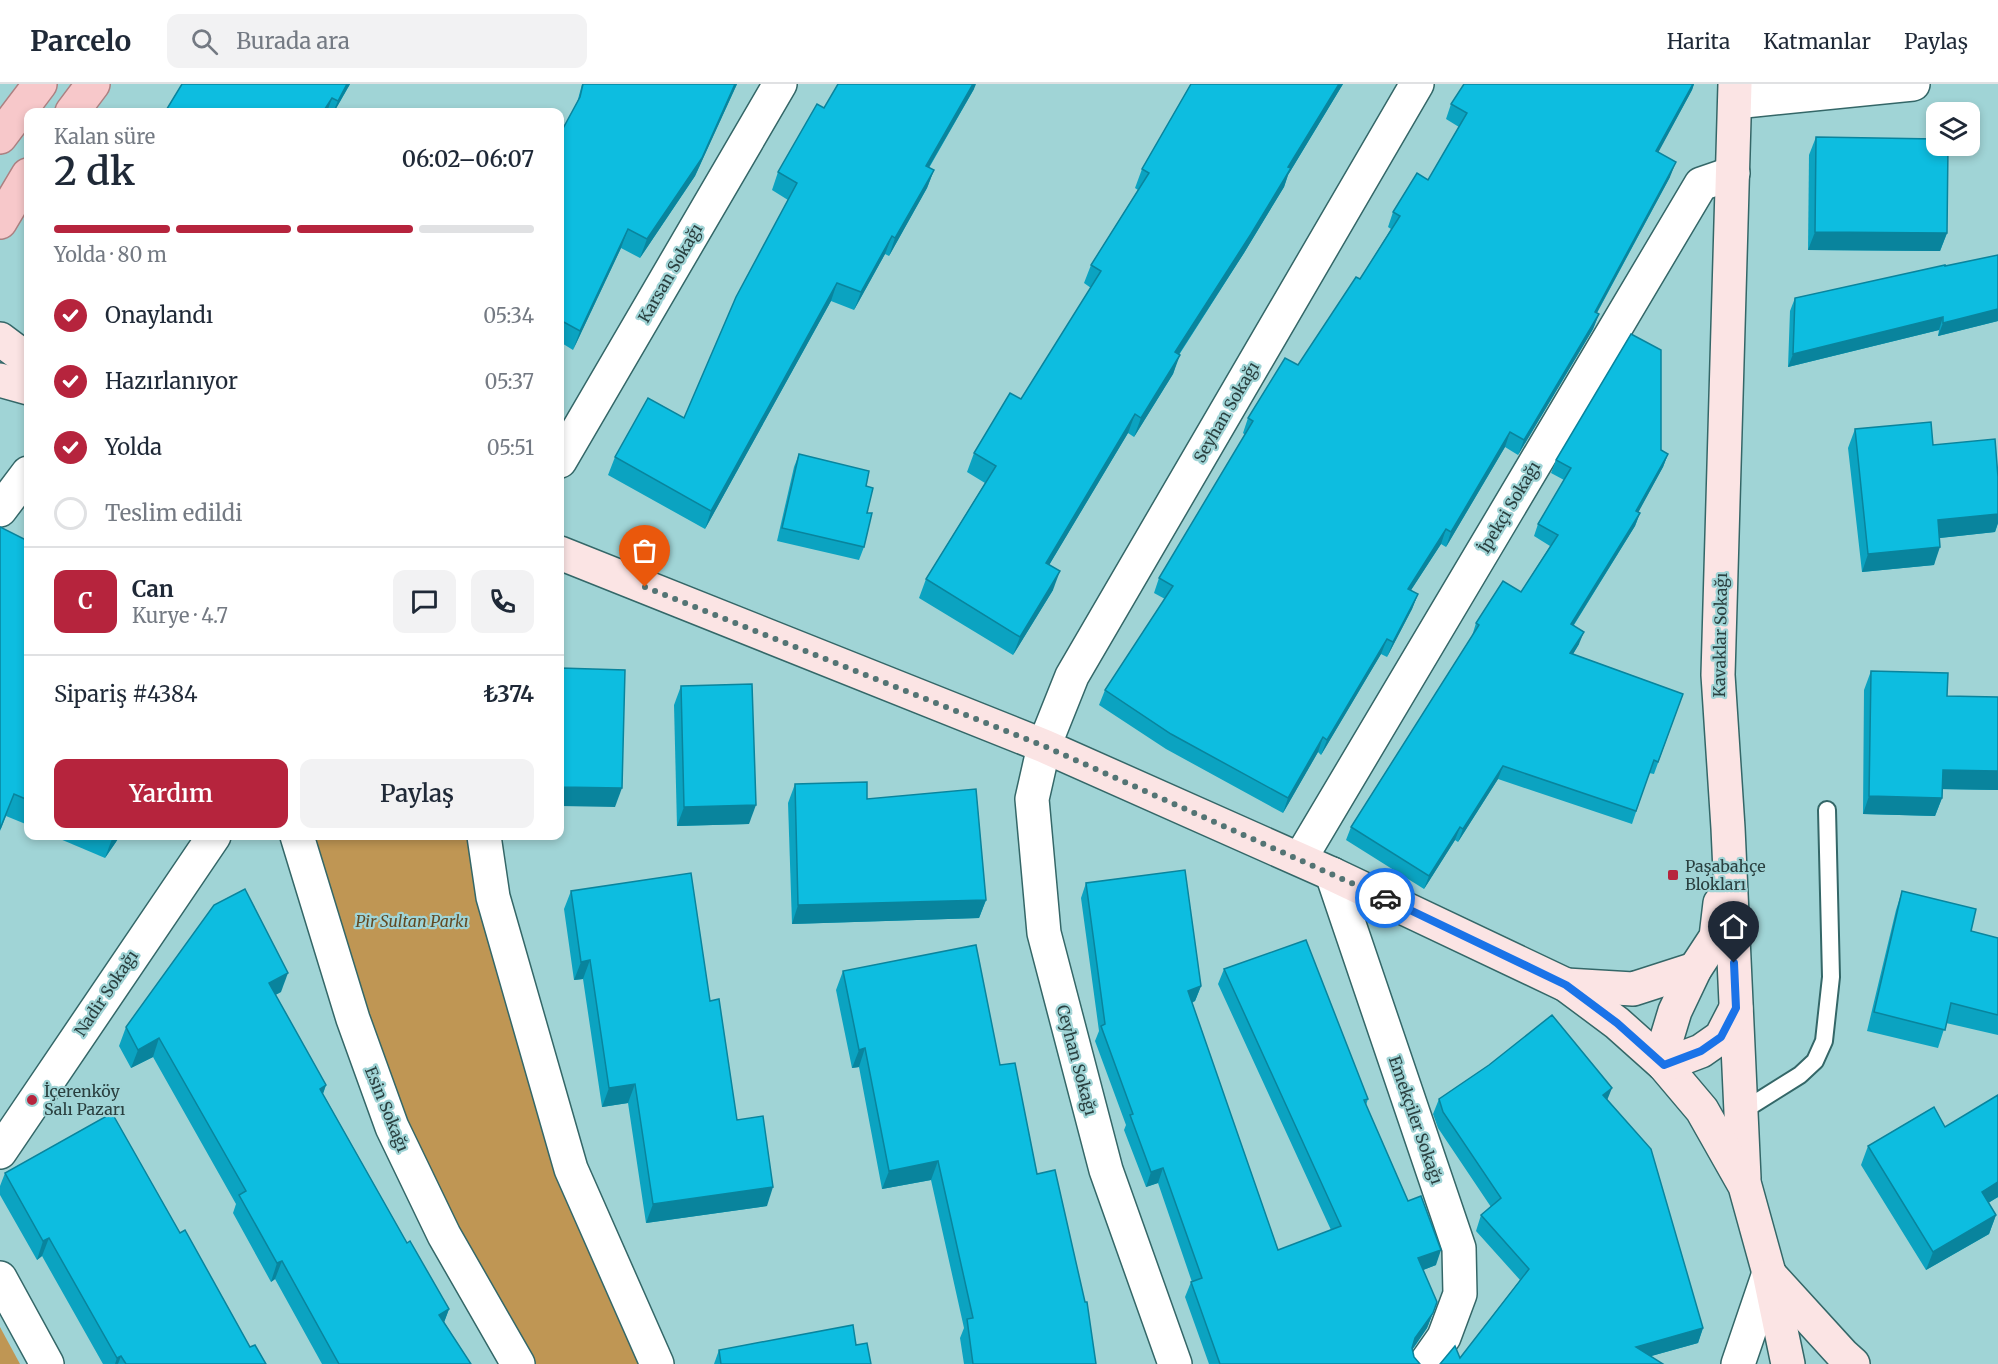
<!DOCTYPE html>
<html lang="tr">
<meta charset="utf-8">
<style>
:root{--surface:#fff;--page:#f2f2f3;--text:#1f2937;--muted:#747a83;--line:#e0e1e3;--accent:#b6243d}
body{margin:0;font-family:Merriweather,serif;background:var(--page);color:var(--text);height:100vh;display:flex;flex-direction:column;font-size:22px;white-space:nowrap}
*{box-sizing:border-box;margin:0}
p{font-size:20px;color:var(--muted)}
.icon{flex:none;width:33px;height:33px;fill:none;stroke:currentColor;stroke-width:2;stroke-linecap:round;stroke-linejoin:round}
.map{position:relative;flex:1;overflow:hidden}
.panel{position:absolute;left:24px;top:24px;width:540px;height:732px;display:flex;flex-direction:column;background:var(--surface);border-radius:12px;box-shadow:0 3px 9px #0003}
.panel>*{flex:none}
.controls{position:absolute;left:1926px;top:18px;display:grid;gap:12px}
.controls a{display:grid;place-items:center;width:54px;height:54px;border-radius:12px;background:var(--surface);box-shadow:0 3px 9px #0003;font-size:30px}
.pin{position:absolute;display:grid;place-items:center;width:51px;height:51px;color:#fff;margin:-62px -26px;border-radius:50% 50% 50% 0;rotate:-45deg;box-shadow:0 0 6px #0007}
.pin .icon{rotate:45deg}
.courier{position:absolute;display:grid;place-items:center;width:60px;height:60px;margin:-30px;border:4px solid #1a73e8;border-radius:50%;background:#fff;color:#222;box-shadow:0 2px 8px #0007}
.head em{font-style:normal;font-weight:600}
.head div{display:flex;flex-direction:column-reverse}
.head{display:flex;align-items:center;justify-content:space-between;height:102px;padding:0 30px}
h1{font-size:39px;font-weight:600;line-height:45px}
.bar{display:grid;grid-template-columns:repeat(4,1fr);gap:9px 6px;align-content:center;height:72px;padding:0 30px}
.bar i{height:8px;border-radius:4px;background:var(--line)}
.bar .active{background:var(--accent)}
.bar p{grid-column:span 4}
.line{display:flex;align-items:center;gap:15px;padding:0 30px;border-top:2px solid var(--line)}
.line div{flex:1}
.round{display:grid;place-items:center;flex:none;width:63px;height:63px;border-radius:12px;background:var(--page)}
ol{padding:0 30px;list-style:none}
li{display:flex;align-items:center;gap:18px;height:66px}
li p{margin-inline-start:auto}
li .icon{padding:6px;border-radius:50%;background:var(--accent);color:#fff;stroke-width:4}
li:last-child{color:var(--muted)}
li i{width:33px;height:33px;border:3px solid var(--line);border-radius:50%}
.primary-button{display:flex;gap:12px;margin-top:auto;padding:12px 30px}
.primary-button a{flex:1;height:69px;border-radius:12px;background:var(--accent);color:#fff;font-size:24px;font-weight:600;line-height:69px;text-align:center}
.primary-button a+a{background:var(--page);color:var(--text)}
header{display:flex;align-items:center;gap:36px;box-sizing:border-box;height:84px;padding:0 30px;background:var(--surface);border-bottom:2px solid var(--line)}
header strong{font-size:28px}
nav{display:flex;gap:33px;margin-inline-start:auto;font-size:21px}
.search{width:420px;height:54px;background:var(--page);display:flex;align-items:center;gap:15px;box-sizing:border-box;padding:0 21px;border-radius:12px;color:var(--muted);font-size:22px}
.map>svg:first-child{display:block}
.green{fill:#bf9654}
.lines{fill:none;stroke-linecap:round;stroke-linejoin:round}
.lane-casing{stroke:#346768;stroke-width:20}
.street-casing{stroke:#346768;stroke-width:36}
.secondary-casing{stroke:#346768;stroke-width:36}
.primary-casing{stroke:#ac8182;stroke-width:36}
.lane{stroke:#fff;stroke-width:16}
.street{stroke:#fff;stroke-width:33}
.secondary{stroke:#fbe4e4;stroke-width:33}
.primary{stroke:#f7c8ca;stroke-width:33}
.wall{fill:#0ba3c1}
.shaded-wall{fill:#09849d}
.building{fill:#0dbde0;stroke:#09849d;stroke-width:1.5}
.done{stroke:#537474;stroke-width:6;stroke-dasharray:0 10.8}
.route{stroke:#1a73e8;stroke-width:8}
.poi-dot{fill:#b6243d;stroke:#a0d4d6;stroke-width:2}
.labels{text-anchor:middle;stroke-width:4.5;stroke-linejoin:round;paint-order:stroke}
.street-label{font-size:16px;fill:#2a4040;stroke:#a0d4d6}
.poi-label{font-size:16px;fill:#2a4040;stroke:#a0d4d6;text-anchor:start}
.park-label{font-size:16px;font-style:italic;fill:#624a23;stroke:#a0d4d6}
</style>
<header>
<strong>Parcelo</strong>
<div class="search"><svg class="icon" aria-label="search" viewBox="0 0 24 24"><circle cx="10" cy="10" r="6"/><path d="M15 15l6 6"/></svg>Burada ara</div>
<nav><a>Harita</a><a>Katmanlar</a><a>Paylaş</a></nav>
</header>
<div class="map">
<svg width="1998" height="1280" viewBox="0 0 1998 1280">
<rect width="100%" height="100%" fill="#a0d4d6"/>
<g class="green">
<polygon points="297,752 484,752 493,813 657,1280 518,1280 444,1151"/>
<polygon points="0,1243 20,1280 0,1280"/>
</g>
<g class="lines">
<g class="lane-casing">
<polyline id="lane" points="1741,1028 1800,991 1815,977 1824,957 1831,893 1827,726"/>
</g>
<g class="street-casing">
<g id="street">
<polyline points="1735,18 1913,0"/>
<polyline points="560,377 780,0"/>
<polyline points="0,426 28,389"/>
<polyline points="297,752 353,935 392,1043 444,1151 518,1280"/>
<polyline points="484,752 493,813 571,1085 657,1280"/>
<polyline points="1300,775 1701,100 1733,89"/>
<polyline points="1332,790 1459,1164 1460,1210 1444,1253 1425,1280"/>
<polyline points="0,1068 214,752"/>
<polyline points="0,1194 47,1280"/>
<polyline points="1175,1280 1106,1086 1044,849 1032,715 1044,662 1072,592 1417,0"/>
<polyline points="1738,1280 1769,1189"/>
</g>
</g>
<g class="secondary-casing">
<g id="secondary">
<polyline points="1735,0 1718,591 1728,744 1744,1094"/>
<polyline points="0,255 28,276"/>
<polyline points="0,296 28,304"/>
<polyline points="560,469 1044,662 1332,790 1566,901 1617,939 1664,981 1702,1026 1745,1102 1769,1189 1788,1280"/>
<polyline points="1566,901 1633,905 1695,885"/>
<polyline points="1664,981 1665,960 1675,927 1695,885 1716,853 1720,819"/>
<polyline points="1664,981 1701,967 1721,953 1736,924"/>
<polyline points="1770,1191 1843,1271 1853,1280"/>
</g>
</g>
<g class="primary-casing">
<g id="primary">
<polyline points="72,28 93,0"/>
<polyline points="0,53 40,0"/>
<polyline points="0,138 28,91"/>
</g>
</g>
<use href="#lane" class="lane"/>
<use href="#street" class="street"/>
<use href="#secondary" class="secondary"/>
<use href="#primary" class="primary"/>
</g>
<g class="wall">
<polygon points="182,0 350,0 334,28 165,28"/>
<polygon points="582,0 737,0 695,92 640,174 621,164 573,266 560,258 560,50 577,19"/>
<polygon points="1191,0 1343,0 1288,91 1284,103 1244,169 1179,271 1173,290 1134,353 1128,349 1049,481 1053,506 1013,571 919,514 926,495 985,399 967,388 974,369 1021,315 1091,204 1084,199 1091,181 1138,106 1135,104 1142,85"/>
<polygon points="1464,0 1694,0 1692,6 1658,68 1670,93 1597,229 1599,230 1593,245 1518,371 1505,363 1446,463 1441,460 1411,506 1418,510 1412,525 1387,573 1381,570 1321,671 1318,668 1283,729 1166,665 1099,621 1105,606 1165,515 1154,509 1159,494 1245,351 1243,349 1248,334 1298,281 1360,195 1391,145 1388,143 1393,128 1428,96 1459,43 1446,35 1451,20"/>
<polygon points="974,5 929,84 934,86 927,104 889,172 885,170 854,226 831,217 705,445 608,391 615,373 684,334 788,116 772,106 778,88 824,24"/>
<polygon points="1816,53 1947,149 1940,167 1808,166 1809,71"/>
<polygon points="1998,171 1998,237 1938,252 1939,246 1788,283 1790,227 1795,214"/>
<polygon points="1855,345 1933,361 1998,430 1998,439 1995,448 1939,454 1934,481 1862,488 1848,364"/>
<polygon points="1661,366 1668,370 1663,383 1638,428 1640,429 1635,442 1574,541 1579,560 1573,570 1683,610 1654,690 1649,689 1632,740 1498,695 1458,758 1455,756 1424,805 1346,756 1351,743 1472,552 1476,539 1521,508 1550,462 1534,452 1538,440 1564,396 1551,389 1556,376"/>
<polygon points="799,370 866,402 867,429 864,463 859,476 777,457 794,383"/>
<polygon points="0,443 28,457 28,741 6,732 0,747"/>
<polygon points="1871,587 1947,612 1998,706 1942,705 1942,714 1935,732 1863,730 1864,606"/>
<polygon points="681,602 749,740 677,742 674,621"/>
<polygon points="795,700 867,715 986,816 979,834 792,840 788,719"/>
<polygon points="53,752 120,752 105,774"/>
<polygon points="1086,799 1201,902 1195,917 1192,919 1278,1166 1331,1146 1218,900 1224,885 1368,1015 1366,1021 1436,1181 1423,1186 1437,1218 1427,1244 1412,1266 1414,1273 1420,1280 1209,1280 1185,1213 1191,1198 1192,1198 1158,1099 1146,1103 1124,1046 1126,1041 1095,957 1099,947 1081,814"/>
<polygon points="571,807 710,917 737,1036 767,1122 646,1139 628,1019 602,1023 583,895 574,896 564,825"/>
<polygon points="1902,807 1971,847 1998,854 1998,951 1946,939 1938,964 1867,947 1896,826"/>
<polygon points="843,887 1000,981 1037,1090 1096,1280 964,1280 960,1254 964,1244 931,1096 882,1105 859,983 852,984 836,906"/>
<polygon points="281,908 275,911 326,1001 323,1010 407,1159 449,1225 444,1238 471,1280 322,1280 275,1195 271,1198 233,1129 236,1120 153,973 131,984 119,962 126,943"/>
<polygon points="1998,1011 1998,1113 1988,1119 1996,1131 1989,1150 1926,1186 1861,1081 1868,1062 1945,1043"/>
<polygon points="1439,1015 1607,1016 1703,1244 1698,1259 1651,1272 1460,1274 1520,1196 1476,1147 1481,1131 1491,1123 1438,1044 1433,1030"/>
<polygon points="5,1089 180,1149 250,1263 266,1280 103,1280 42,1172 37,1176 0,1111 0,1102"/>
<polygon points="856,1261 871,1280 714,1280 719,1266"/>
</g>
<g class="shaded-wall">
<polygon points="347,0 350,0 334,28 333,28 338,17"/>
<polygon points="735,0 737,0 695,92 640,174 647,155"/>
<polygon points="973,0 976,0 974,5 919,100 926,82"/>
<polygon points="1339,0 1343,0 1288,91 1284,103 1244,169 1168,287 1175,268"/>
<polygon points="1693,0 1694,0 1692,6 1651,82 1656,67"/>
<polygon points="332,14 327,28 323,28"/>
<polygon points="1676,78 1670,93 1589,243 1595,228"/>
<polygon points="934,86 927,104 889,172 895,154"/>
<polygon points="628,145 621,164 573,266 580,247"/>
<polygon points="1815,148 1947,149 1940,167 1808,166"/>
<polygon points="892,152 885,170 854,226 861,208"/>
<polygon points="837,199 831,217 705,445 711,427"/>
<polygon points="1998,225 1998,237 1938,252 1943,239"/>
<polygon points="1599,230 1593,245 1518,371 1524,356"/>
<polygon points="1943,233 1939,246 1788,283 1793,270"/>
<polygon points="1180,271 1173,290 1134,353 1141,334"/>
<polygon points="1135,330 1128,349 1039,498 1046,479"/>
<polygon points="1510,348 1505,363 1446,463 1451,448"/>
<polygon points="1668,370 1663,383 1632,440 1636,427"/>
<polygon points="1640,429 1635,442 1566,553 1571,540"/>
<polygon points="1998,430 1998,439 1995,448 1931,455 1938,436"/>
<polygon points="1446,445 1441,460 1402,520 1408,505"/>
<polygon points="1940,463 1934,481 1862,488 1868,470"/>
<polygon points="1060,487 1053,506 1013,571 1020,553"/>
<polygon points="1418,510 1412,525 1387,573 1393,558"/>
<polygon points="1584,548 1579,560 1566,582 1570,569"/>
<polygon points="1387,555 1381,570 1321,671 1327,656"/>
<polygon points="1323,653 1318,668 1283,729 1288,714"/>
<polygon points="1503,682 1498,695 1458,758 1463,745"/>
<polygon points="1943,686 1998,687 1998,706 1936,705"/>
<polygon points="560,703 622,704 615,723 560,722"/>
<polygon points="1869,712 1942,714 1935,732 1863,730"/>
<polygon points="756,721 749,740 677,742 684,723"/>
<polygon points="1460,743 1455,756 1424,805 1429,792"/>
<polygon points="113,752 120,752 105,774"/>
<polygon points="986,816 979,834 792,840 798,821"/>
<polygon points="590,876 583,895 574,896 581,878"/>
<polygon points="288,889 281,908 262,918 269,899"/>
<polygon points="1201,902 1195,917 1182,922 1188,907"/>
<polygon points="159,954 153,973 131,984 138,966"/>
<polygon points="865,964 859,983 852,984 859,966"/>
<polygon points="635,1000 628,1019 602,1023 609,1004"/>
<polygon points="326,1001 319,1020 320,1005"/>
<polygon points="1612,1004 1606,1019 1603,1011"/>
<polygon points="938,1077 931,1096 882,1105 889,1087"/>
<polygon points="1163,1084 1158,1099 1146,1103 1151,1088"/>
<polygon points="1998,1098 1998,1113 1975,1127 1982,1108"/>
<polygon points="773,1103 767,1122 646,1139 653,1120"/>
<polygon points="1996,1131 1989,1150 1926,1186 1933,1168"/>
<polygon points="49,1154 42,1172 37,1176 43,1157"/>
<polygon points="1441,1166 1436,1181 1413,1190 1418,1174"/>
<polygon points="282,1177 275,1195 271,1198 277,1179"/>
<polygon points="449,1225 442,1244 439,1231"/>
<polygon points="1433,1229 1427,1244 1410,1269 1415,1254"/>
<polygon points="1703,1244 1698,1259 1630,1278 1636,1263"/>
<polygon points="121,1272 118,1280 115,1280 117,1274"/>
</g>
<g class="building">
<polygon points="182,0 347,0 338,17 332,14 323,28 165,28"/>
<polygon points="583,0 735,0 702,74 647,155 628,145 580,247 560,236 560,50 580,13"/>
<polygon points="838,0 973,0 926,82 934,86 895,154 892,152 861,208 837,199 711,427 615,373 648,314 684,334 736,213 797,99 778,88 817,20 824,24"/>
<polygon points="1191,0 1339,0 1288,83 1291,84 1251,150 1175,268 1180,271 1141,334 1135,330 1046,479 1060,487 1020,553 926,495 996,382 974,369 1010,309 1021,315 1101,187 1091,181 1149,89 1142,85"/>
<polygon points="1464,0 1693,0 1656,67 1676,78 1595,228 1599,230 1524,356 1510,348 1451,448 1446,445 1408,505 1418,510 1393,558 1387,555 1327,656 1323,653 1288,714 1171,650 1105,606 1173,502 1159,494 1253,337 1248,334 1285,274 1298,281 1356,193 1360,195 1400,132 1393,128 1417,89 1428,96 1467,29 1451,20"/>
<polygon points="1816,53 1936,55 1936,62 1948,62 1947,149 1815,148"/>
<polygon points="1998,171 1998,225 1943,239 1943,233 1793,270 1795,214 1945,181 1945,182"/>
<polygon points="1631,250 1661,266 1661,366 1668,370 1636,427 1640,429 1571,540 1584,548 1570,569 1683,610 1658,678 1654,676 1636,727 1503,682 1463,745 1460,743 1429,792 1351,743 1479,541 1476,539 1503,497 1521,508 1558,451 1538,440 1571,384 1556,376"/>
<polygon points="1931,338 1933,361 1995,355 1998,393 1998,430 1938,436 1940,463 1868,470 1855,345"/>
<polygon points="799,370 869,387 866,402 873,404 867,429 872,429 864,463 782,444"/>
<polygon points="0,443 28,457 28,716 14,710 0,745"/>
<polygon points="560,584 625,586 622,704 560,703"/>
<polygon points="1871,587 1948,589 1947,612 1998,613 1998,687 1943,686 1942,714 1869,712"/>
<polygon points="752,600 756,721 684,723 681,602"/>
<polygon points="867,698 867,715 976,705 986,816 798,821 795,700"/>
<polygon points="1185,786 1201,902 1188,907 1278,1166 1341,1142 1224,885 1306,856 1368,1015 1364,1016 1408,1117 1421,1112 1441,1166 1418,1174 1437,1218 1433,1229 1415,1254 1412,1264 1414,1273 1420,1280 1220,1280 1191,1198 1202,1194 1163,1084 1151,1088 1130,1031 1133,1030 1101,942 1105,940 1086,799"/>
<polygon points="691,789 710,917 719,915 737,1036 763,1032 773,1103 653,1120 635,1000 609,1004 590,876 581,878 571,807"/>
<polygon points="245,805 288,889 269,899 326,1001 320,1005 407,1159 410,1157 449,1225 439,1231 471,1280 339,1280 282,1177 277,1179 239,1111 246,1107 159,954 138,966 126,943 214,821"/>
<polygon points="1902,807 1976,825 1971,847 1998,854 1998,931 1951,919 1945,946 1874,928"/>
<polygon points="976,861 1000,981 1015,979 1037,1090 1055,1086 1085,1218 1087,1218 1096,1280 973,1280 967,1235 973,1234 938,1077 889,1087 865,964 859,966 843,887"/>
<polygon points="1552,931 1612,1004 1603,1011 1651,1065 1703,1244 1636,1263 1663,1280 1440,1280 1455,1262 1460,1274 1529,1185 1481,1131 1501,1114 1443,1028 1439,1015 1489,981"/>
<polygon points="1998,1011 1998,1098 1982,1108 1996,1131 1933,1168 1868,1062 1934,1023 1945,1043"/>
<polygon points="112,1029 180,1149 185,1146 250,1263 255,1261 266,1280 126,1280 121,1272 117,1274 49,1154 43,1157 5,1089"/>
<polygon points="853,1241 856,1261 867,1259 871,1280 721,1280 719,1266"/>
</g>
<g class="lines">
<polyline class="done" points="645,503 1044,662 1385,814"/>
<polyline class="route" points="1385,814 1566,901 1617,939 1664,981 1701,967 1721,953 1736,924 1734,879"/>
</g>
<g class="poi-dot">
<rect x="1667" y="785" width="12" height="12" rx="3"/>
<circle cx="32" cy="1016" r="6"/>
</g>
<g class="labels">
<g class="street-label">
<text transform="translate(670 189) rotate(-60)" y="6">Karsan Sokağı</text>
<text transform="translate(1226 328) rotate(-60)" y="6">Seyhan Sokağı</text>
<text transform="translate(1509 423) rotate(-59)" y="6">İpekçi Sokağı</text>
<text transform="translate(1720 551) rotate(-89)" y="6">Kavaklar Sokağı</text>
<text transform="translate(106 909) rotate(-56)" y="6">Nadir Sokağı</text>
<text transform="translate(1077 976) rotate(75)" y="6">Ceyhan Sokağı</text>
<text transform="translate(387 1025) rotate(68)" y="6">Esin Sokağı</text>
<text transform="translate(1416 1036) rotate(71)" y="6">Emekçiler Sokağı</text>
</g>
<g class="poi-label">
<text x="1685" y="788">Paşabahçe<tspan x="1685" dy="18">Blokları</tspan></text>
<text x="44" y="1013">İçerenköy<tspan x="44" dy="18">Salı Pazarı</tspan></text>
</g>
<g class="park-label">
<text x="412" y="843">Pir Sultan Parkı</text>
</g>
</g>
</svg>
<div class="controls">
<a><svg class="icon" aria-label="layers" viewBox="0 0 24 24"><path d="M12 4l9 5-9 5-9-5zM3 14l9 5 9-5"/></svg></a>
</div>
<div class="pin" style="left:645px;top:503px;background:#ea580c"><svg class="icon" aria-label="bag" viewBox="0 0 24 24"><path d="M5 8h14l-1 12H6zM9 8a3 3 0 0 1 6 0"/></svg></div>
<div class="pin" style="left:1734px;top:879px;background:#1f2937"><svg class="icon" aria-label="home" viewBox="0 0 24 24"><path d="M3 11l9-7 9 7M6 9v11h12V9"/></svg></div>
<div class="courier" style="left:1385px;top:814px"><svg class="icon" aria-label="car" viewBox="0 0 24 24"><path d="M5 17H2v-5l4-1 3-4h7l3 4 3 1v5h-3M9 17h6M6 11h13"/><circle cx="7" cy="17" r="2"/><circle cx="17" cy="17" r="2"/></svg></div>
<section class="panel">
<div class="head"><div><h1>2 dk</h1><p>Kalan süre</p></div><em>06:02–06:07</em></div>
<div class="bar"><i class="active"></i><i class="active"></i><i class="active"></i><i></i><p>Yolda · 80 m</p></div>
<ol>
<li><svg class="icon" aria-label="check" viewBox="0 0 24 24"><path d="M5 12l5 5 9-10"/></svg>Onaylandı<p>05:34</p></li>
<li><svg class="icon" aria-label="check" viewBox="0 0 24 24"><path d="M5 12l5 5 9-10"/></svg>Hazırlanıyor<p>05:37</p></li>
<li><svg class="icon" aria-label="check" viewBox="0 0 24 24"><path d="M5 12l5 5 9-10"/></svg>Yolda<p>05:51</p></li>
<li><i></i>Teslim edildi</li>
</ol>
<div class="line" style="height:108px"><b class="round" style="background:var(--accent);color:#fff">C</b><div><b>Can</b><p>Kurye · 4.7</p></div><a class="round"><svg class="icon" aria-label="chat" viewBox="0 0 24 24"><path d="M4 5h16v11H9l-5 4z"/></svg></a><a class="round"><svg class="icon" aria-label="phone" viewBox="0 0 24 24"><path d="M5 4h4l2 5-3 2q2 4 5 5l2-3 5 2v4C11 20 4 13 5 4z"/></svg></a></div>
<div class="line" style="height:78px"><div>Sipariş #4384</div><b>₺374</b></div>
<div class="primary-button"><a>Yardım</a><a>Paylaş</a></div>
</section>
</div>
